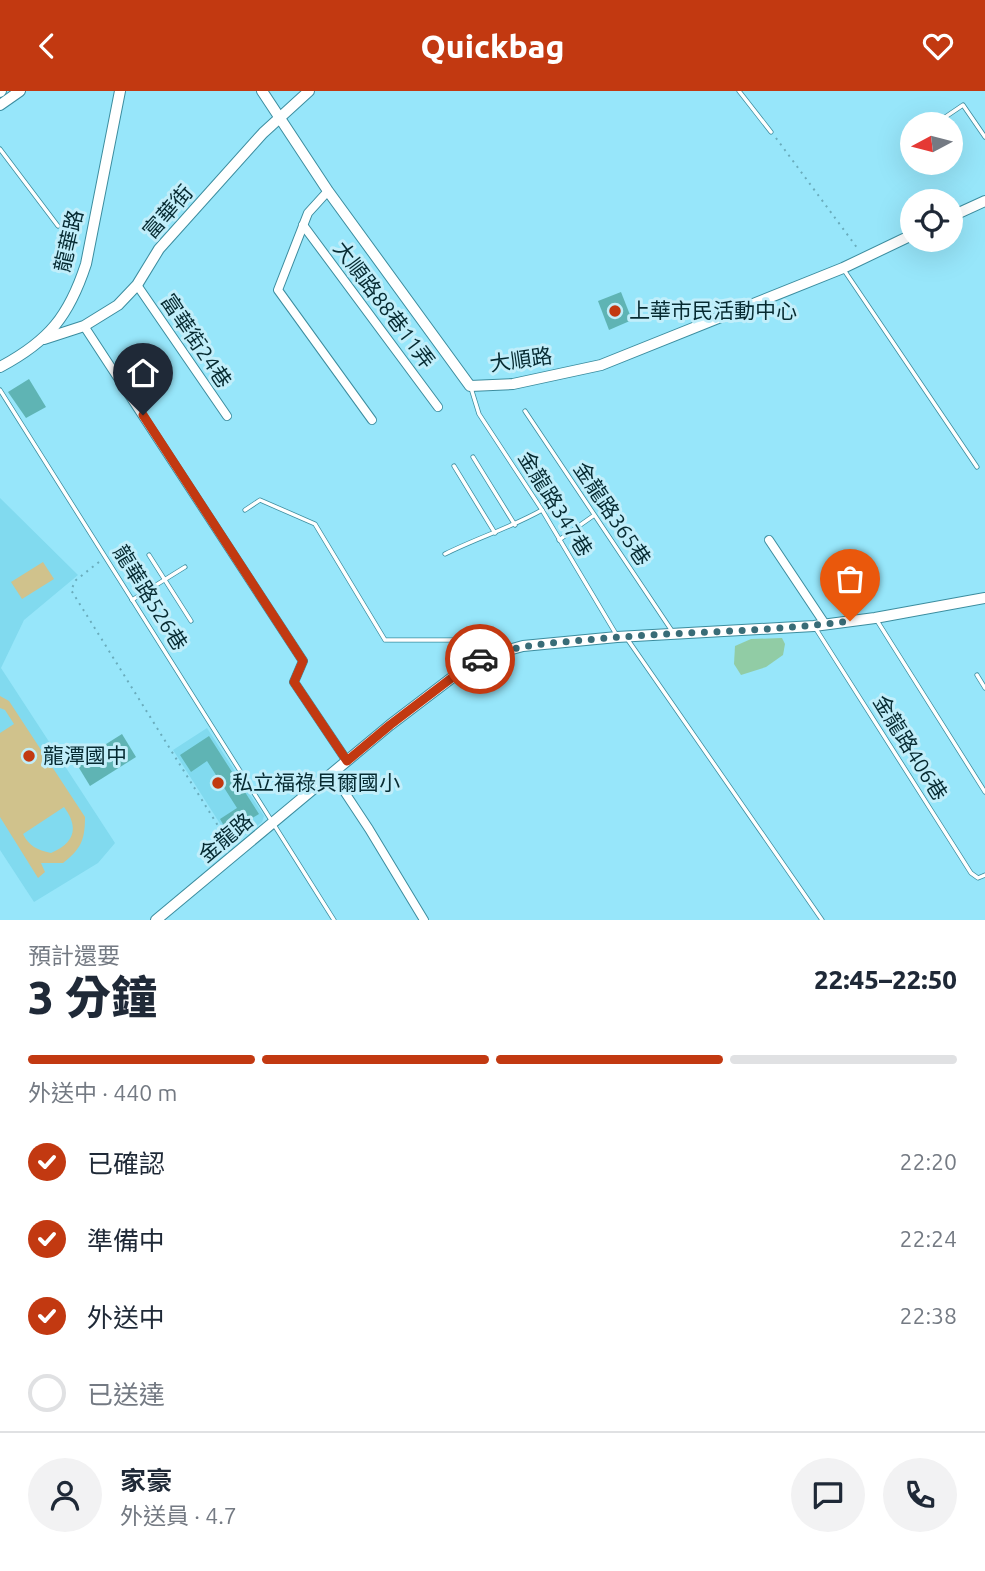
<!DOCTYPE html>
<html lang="zh-TW">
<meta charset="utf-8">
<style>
:root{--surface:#fff;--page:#f2f2f3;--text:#1f2937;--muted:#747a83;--line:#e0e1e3;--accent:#c23911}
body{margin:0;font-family:Ubuntu,"Noto Sans TC",sans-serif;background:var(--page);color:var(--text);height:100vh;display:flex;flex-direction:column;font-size:26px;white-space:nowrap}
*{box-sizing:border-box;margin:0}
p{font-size:23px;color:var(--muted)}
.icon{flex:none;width:38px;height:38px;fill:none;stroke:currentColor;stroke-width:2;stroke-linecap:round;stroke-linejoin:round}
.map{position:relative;height:829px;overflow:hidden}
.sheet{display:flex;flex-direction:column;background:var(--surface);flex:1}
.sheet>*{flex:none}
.needle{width:46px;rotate:263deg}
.fabs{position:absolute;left:900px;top:21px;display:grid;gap:14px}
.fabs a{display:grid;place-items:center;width:63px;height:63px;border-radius:50%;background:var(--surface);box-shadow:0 7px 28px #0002;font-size:35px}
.pin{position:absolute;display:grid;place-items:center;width:60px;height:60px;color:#fff;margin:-72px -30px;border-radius:50% 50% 50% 0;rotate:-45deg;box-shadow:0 0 7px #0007}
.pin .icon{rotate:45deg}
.courier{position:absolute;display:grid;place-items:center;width:70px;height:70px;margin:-35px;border:5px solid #c23911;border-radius:50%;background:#fff;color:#222;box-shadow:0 2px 9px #0007}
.head em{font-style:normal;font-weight:800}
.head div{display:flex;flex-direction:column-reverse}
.head{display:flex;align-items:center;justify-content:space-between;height:119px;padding:0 28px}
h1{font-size:46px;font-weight:800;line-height:52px}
.bar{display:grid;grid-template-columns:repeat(4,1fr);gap:10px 7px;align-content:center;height:84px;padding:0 28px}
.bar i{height:9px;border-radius:5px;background:var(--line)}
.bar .selected{background:var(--accent)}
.bar p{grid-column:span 4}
.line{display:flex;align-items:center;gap:18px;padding:0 28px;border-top:2px solid var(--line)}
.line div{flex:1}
.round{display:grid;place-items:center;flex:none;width:74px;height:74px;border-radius:37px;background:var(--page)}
ol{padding:0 28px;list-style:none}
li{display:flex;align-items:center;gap:21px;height:77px}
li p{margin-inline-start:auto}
li .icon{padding:7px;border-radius:50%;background:var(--accent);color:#fff;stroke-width:4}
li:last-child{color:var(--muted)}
li i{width:38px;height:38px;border:4px solid var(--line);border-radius:50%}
header{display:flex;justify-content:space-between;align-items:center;height:91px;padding:0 28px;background:var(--accent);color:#fff;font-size:32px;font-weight:800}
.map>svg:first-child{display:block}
.built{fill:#81daef}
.green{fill:#d0c28c;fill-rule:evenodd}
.water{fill:#91cca5}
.building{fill:#5fb4b4}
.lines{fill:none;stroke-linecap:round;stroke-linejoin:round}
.lane-casing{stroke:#3c8d9f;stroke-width:5}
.street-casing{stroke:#3c8d9f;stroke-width:10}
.secondary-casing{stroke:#3c8d9f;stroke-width:12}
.path{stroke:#6aacbc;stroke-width:2;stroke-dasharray:2 5;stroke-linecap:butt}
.lane{stroke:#fff;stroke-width:3.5}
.street{stroke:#fff;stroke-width:8}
.secondary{stroke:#fff;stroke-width:10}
.done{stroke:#396c77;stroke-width:7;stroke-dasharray:0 12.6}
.route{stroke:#c23911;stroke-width:9}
.poi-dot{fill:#c23911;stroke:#c1eefa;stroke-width:2.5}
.labels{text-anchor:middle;stroke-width:6;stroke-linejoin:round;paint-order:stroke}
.street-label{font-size:21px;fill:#062a31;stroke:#c1eefa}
.poi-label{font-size:21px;fill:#062a31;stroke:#c1eefa;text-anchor:start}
</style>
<header><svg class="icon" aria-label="back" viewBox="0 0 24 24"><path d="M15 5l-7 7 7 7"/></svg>Quickbag<svg class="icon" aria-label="heart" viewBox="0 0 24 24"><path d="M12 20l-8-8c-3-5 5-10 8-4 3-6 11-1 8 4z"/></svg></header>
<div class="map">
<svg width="985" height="829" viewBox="0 0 985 829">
<rect width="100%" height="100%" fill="#97e6fa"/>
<g class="built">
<polygon points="0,407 78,484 24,529 1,577 115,752 98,772 34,811 0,759"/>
<polygon points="207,637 264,725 262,731 233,753 173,659"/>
</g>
<g class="green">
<polygon points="43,471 54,488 22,508 11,491"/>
<path d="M0,605L9,610L85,726C85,749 81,758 63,772H41L45,781L38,787L0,726V642L14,633L5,619L0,617ZM64,716C79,736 75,752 51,762C37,759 29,755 23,743Z"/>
</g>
<polygon class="water" points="782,547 785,553 783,564 766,576 741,584 734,573 735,555 751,548"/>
<g class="building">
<polygon points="621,201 632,229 609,239 598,210"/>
<polygon points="29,288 46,316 26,327 8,301"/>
<polygon points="122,643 136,666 90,695 76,672"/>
<polygon points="209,645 259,723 228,742 220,728 237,717 207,670 191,681 180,664"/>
</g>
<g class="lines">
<g class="lane-casing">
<g id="lane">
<polyline points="739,0 771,41"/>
<polyline points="935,33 963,14 985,46"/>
<polyline points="0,58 58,135"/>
<polyline points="844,179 977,376"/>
<polyline points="471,297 479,323 542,419 616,543"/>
<polyline points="0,299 334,829"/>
<polyline points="525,320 672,540"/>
<polyline points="473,366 515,434"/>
<polyline points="454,375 495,442"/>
<polyline points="245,419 260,409 315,433 385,549 486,549 493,561"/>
<polyline points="559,449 593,425"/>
<path d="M445,463C477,447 510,437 542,419"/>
<polyline points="149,464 191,530"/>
<polyline points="132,509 185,476"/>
<polyline points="876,528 985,701"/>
<polyline points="816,538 971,782 978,787 985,784"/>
<polyline points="628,549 822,829"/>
<polyline points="977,584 985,597"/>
</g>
</g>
<g class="street-casing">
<g id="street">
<polyline points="328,100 308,122 278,199 372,329"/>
<polyline points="303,134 438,316"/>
<polyline points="137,194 227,325"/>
<polyline points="84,235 303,570 294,591 347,670"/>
<polyline points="769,449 825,533"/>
<polyline points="332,682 369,738 424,829"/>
</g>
</g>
<g class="secondary-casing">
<g id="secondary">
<polyline points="262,0 328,100 470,295 513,293 601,274 843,177 912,144"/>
<polyline points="0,1 1,0"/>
<polyline points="0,14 20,0"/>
<polyline points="950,126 985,110"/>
<polyline points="44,248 84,235 118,214 137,194 159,158 263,42 309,0"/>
<path d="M0,276C49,250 69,225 86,173L120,0"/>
<polyline points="156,829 390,634 466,576 494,563 523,555 617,546 814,535 875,527 985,507"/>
</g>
</g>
<g class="path">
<polyline points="776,47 858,158"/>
<polyline points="99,471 76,489 71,499 230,754"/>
</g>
<use href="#lane" class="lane"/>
<use href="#street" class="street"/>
<use href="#secondary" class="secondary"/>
</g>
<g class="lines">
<path class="done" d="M480,568C514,554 550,552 586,549C674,540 762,542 850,530"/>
<polyline class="route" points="143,324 303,570 294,591 347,670 390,634 466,576 480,568"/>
</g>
<g class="poi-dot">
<circle cx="615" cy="220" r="7"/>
<circle cx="29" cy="665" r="7"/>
<circle cx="218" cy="692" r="7"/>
</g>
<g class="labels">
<g class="street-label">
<text transform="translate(168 121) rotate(-49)" y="7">富華街</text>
<text transform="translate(69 150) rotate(-77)" y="7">龍華路</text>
<text transform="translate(384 214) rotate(53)" y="7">大順路88巷11弄</text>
<text transform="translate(196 250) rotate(56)" y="7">富華街24巷</text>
<text transform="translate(521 269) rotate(-8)" y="7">大順路</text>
<text transform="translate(555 413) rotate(58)" y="7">金龍路347巷</text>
<text transform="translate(612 423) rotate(56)" y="7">金龍路365巷</text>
<text transform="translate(150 507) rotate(58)" y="7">龍華路526巷</text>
<text transform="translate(910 657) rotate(58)" y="7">金龍路406巷</text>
<text transform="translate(226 747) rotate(-40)" y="7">金龍路</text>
</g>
<g class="poi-label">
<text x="629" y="227">上華市民活動中心</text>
<text x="43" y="672">龍潭國中</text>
<text x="232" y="699">私立福祿貝爾國小</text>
</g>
</g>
</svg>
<div class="fabs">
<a><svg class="needle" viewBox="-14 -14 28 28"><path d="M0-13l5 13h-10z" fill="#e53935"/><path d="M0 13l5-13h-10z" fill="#747a83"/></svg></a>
<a><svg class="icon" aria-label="locate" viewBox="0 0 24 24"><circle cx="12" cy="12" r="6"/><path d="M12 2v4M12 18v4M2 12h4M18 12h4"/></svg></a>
</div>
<div class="pin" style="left:850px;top:530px;background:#ea580c"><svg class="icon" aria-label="bag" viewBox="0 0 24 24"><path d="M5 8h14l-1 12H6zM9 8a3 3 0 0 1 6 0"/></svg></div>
<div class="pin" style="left:143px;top:324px;background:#1f2937"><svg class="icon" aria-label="home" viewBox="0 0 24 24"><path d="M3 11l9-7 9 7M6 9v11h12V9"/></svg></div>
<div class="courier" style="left:480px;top:568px"><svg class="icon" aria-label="car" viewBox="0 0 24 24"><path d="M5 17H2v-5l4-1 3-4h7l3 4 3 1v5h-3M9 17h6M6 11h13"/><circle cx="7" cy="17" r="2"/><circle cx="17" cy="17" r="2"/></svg></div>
</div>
<section class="sheet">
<div class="head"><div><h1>3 分鐘</h1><p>預計還要</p></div><em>22:45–22:50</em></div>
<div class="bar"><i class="selected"></i><i class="selected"></i><i class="selected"></i><i></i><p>外送中 · 440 m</p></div>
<ol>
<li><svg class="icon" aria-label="check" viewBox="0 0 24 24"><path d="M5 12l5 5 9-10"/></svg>已確認<p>22:20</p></li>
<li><svg class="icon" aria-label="check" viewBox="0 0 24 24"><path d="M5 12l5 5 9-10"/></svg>準備中<p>22:24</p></li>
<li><svg class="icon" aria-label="check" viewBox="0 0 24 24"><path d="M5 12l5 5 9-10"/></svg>外送中<p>22:38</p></li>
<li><i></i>已送達</li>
</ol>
<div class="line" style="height:126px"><a class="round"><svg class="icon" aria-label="person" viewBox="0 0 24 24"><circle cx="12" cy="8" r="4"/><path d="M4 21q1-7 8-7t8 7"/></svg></a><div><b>家豪</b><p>外送員 · 4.7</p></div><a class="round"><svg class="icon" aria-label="chat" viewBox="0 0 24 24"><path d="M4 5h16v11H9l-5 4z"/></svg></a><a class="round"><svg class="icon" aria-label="phone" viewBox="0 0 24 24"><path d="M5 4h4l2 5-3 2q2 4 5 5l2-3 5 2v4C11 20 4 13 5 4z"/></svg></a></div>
</section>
